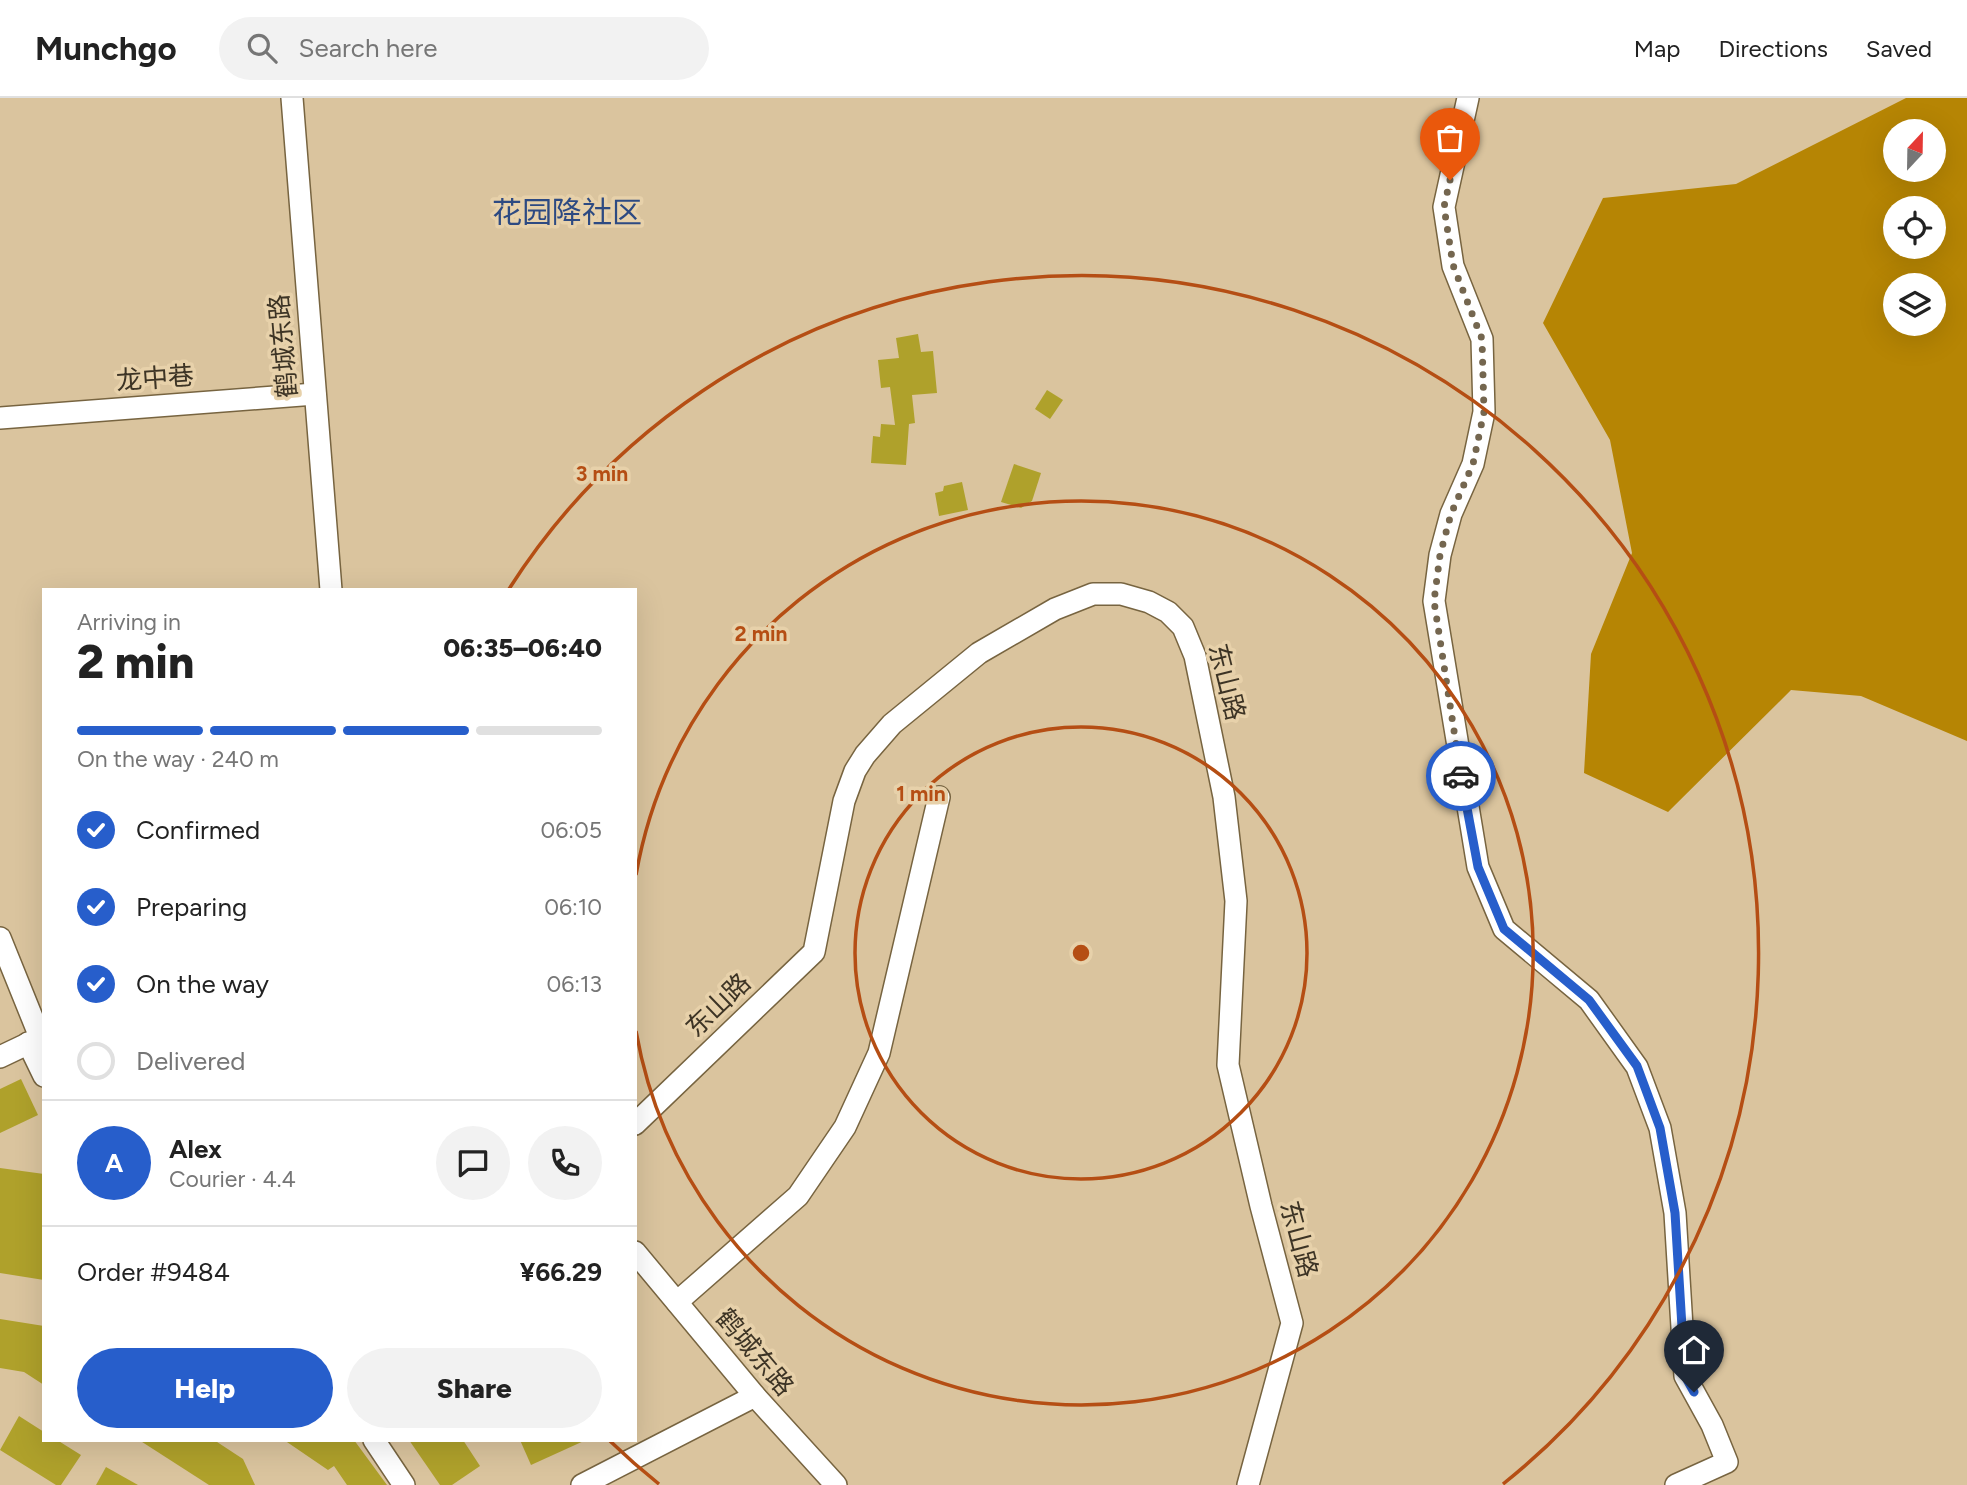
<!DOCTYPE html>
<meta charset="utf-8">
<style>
:root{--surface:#fff;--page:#f2f2f2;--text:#222;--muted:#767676;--line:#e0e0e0;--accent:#275ecb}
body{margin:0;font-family:Figtree,"Noto Sans SC",sans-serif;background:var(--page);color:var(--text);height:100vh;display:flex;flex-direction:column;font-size:26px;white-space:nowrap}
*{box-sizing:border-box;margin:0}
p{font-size:23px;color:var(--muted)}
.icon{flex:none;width:38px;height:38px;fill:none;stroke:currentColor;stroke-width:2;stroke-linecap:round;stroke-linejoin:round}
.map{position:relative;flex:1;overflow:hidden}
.details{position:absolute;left:42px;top:490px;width:595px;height:854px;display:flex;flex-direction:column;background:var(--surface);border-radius:0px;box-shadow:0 7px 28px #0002}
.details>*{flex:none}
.needle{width:46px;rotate:22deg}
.tools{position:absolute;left:1883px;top:21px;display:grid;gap:14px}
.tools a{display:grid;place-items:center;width:63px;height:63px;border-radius:50%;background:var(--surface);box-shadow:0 7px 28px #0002;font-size:35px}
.pin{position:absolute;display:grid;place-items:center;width:60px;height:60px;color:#fff;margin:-72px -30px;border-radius:50% 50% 50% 0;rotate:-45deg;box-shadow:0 0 7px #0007}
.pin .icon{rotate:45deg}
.courier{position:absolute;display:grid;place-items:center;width:70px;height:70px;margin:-35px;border:5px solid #275ecb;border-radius:50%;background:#fff;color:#222;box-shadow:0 2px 9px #0007}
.overview em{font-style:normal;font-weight:800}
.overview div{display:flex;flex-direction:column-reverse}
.overview{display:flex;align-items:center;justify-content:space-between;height:119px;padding:0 35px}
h1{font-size:46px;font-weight:800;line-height:52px}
.bar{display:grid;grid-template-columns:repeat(4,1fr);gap:10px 7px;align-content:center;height:84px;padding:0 35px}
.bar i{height:9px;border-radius:5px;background:var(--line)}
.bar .active{background:var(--accent)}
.bar p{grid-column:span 4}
.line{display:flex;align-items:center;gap:18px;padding:0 35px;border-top:2px solid var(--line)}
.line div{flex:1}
.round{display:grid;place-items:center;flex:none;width:74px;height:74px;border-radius:37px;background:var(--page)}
ol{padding:0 35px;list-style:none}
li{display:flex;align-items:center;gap:21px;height:77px}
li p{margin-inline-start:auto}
li .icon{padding:7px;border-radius:50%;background:var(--accent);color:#fff;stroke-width:4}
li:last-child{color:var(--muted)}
li i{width:38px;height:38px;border:4px solid var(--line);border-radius:50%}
.button{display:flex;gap:14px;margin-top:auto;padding:14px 35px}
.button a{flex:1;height:80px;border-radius:42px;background:var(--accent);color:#fff;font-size:28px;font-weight:800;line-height:80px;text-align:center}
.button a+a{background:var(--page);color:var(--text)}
header{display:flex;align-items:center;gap:42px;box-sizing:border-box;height:98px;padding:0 35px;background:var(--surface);border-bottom:2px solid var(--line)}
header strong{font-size:33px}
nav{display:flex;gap:38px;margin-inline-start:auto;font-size:24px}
.search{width:490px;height:63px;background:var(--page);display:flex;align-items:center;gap:18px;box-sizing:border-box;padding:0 24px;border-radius:38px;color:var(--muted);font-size:26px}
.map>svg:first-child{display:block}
.forest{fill:#b68504;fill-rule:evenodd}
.building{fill:#afa12b}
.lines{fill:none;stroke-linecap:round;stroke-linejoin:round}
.minor-casing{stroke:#776440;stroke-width:24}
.minor{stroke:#fff;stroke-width:21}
.done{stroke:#74664f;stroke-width:7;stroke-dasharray:0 12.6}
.route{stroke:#275ecb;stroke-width:9}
.ring{fill:none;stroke:#b54e14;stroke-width:3.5}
.labels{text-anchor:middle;stroke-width:7;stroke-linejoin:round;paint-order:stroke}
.street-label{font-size:26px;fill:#3d3425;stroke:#e7d1aa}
.quarter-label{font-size:30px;fill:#2d4a82;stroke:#e7d1aa}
.centre{fill:#b54e14;stroke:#e7d1aa;stroke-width:3.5}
.ring-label{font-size:21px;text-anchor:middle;font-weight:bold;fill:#b54e14;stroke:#e7d1aa;stroke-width:7;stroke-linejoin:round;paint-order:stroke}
</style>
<header>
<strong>Munchgo</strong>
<div class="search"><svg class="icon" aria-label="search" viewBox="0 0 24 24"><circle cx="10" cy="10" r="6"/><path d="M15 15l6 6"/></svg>Search here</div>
<nav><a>Map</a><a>Directions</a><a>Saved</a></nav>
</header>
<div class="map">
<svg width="1967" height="1387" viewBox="0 0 1967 1387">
<rect width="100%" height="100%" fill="#dac49e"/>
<path class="forest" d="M1906,0H1967V643L1861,598L1791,592L1668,714L1584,675L1591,556L1632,455L1610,342L1543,225L1603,100L1736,86ZM1895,33H1934V72H1895ZM1895,110H1934V149H1895ZM1895,187H1934V226H1895Z"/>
<g class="building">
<polygon points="918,236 921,254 933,253 937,295 912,297 915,325 909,326 906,367 871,365 873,338 880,339 881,326 895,327 890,289 881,290 878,262 899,260 896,240"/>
<polygon points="1047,292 1063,302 1050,321 1035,311"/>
<polygon points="1014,366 1041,375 1032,403 1021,410 1001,404"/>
<polygon points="962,384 968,412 939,418 935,395 943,393 944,388"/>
<polygon points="21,981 38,1017 0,1035 0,991"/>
<polygon points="0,1070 44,1076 44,1182 0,1175"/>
<polygon points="0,1221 44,1228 44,1287 24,1274 0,1270"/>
<polygon points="19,1318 44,1334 44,1342 57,1342 81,1357 61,1387 56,1387 0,1352"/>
<polygon points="139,1342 214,1342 243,1361 255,1387 209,1387"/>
<polygon points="284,1342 354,1342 387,1387 347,1387 334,1368 328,1372"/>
<polygon points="409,1342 463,1342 480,1368 452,1387 440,1387"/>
<polygon points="520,1342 586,1342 531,1367"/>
<polygon points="106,1369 138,1387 96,1387"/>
</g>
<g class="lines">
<g class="minor-casing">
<g id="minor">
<polyline points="292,0 331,492"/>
<polyline points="1468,0 1444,109 1453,168 1482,241 1484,314 1473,366 1451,416 1440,457 1434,503 1478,769 1504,831 1589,902 1637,969 1660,1030 1675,1115 1685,1278 1712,1327 1727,1364 1676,1387"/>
<polyline points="0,320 315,296"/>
<polyline points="0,840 40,939"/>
<polyline points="28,945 44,978"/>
<polyline points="0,959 44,938"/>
<polyline points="635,1026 814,854 844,703 855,673 865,657 892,626 979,555 1055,511 1093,496 1121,496 1149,504 1168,514 1183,529 1195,558 1224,699 1236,803 1228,967 1261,1108 1292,1225 1248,1387"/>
<polyline points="635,1154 755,1298 836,1387"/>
<polyline points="677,1204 798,1098 845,1029 879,955 939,699"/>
<polyline points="374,1342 404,1387"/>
<polyline points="582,1387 755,1298"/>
</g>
</g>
<use href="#minor" class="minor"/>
</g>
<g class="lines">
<polyline class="done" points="1450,82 1444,109 1453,167 1482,241 1484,314 1473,366 1451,416 1440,457 1434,503 1461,678"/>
<polyline class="route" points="1461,678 1478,769 1504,831 1589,902 1637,968 1660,1030 1675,1115 1685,1278 1694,1294"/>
</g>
<g class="ring">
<circle cx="1081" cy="855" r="226"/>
<path d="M636 777A452 452 0 1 1 636 933"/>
<path d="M659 1386A678 678 0 0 1 610 1343M509 491A678 678 0 1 1 1503 1386"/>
</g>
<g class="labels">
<g class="street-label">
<text transform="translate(283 248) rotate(-95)" y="9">鹤城东路</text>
<text transform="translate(155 280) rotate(-4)" y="9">龙中巷</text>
<text transform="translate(1227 584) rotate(76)" y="9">东山路</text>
<text transform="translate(718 907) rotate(-44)" y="9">东山路</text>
<text transform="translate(1299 1141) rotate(75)" y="9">东山路</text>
<text transform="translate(755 1254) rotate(50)" y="9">鹤城东路</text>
</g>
<g class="quarter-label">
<text x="567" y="125">花园降社区</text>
</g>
</g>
<circle cx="1081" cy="855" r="10" class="centre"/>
<g class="ring-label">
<text x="602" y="383">3 min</text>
<text x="761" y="543">2 min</text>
<text x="921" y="703">1 min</text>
</g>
</svg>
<div class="tools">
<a><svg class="needle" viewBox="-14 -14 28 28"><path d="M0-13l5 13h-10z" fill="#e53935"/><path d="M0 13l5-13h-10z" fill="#767676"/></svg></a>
<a><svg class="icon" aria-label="locate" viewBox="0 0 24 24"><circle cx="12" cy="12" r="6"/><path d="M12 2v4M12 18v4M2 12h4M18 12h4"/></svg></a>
<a><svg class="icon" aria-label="layers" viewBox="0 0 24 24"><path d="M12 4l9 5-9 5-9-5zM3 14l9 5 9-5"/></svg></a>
</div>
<div class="pin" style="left:1450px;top:82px;background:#ea580c"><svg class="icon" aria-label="bag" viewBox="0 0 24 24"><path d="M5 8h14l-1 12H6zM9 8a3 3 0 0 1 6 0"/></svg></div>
<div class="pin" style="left:1694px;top:1294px;background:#1f2937"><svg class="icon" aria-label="home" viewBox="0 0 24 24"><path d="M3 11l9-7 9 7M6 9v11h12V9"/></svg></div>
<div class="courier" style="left:1461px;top:678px"><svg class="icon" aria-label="car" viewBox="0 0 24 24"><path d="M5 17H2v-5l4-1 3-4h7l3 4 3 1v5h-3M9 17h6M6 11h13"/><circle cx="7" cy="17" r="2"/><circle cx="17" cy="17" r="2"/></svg></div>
<section class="details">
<div class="overview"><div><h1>2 min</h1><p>Arriving in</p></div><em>06:35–06:40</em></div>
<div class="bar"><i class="active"></i><i class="active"></i><i class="active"></i><i></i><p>On the way · 240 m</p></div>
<ol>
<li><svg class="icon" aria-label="check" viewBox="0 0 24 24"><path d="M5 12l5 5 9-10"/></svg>Confirmed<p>06:05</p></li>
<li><svg class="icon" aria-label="check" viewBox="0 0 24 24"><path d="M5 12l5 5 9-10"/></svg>Preparing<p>06:10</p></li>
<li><svg class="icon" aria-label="check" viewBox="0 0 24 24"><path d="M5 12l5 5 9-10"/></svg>On the way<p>06:13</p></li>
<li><i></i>Delivered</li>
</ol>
<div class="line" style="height:126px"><b class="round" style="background:var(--accent);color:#fff">A</b><div><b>Alex</b><p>Courier · 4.4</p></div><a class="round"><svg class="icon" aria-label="chat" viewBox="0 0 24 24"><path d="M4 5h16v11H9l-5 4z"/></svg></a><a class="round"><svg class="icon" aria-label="phone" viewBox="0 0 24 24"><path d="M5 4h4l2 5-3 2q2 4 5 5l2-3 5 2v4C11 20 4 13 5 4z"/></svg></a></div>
<div class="line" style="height:91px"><div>Order #9484</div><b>¥66.29</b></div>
<div class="button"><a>Help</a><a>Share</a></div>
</section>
</div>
